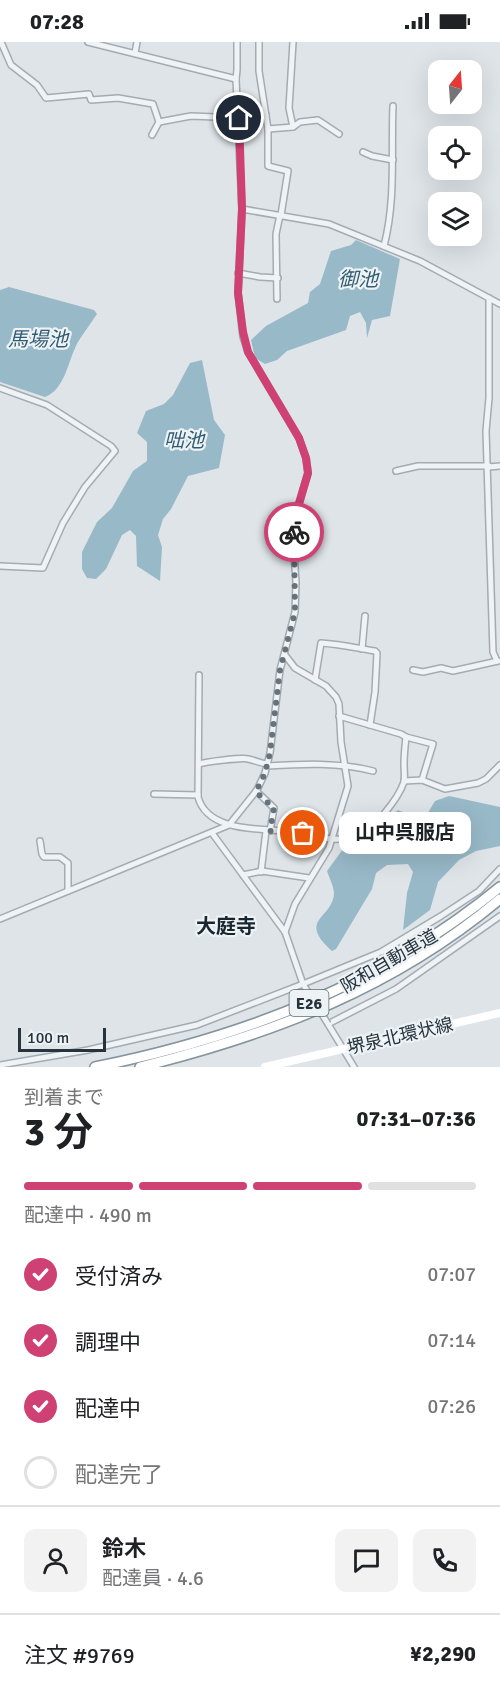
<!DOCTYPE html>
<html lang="ja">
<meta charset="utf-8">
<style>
:root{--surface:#fff;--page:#f2f2f2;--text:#202124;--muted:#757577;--line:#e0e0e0;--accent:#cf4073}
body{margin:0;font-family:Signika,"Noto Sans JP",sans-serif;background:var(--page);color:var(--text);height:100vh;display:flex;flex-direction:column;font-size:22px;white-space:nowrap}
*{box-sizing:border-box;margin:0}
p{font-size:20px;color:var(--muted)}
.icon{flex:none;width:33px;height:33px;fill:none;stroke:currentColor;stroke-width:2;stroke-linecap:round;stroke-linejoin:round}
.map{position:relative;height:1025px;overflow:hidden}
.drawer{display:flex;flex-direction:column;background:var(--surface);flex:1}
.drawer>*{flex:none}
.needle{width:39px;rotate:17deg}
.fabs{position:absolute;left:428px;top:18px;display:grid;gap:12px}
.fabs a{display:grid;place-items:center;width:54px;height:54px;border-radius:12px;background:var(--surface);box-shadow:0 6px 24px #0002;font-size:30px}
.scale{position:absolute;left:18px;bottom:15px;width:88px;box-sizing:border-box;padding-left:6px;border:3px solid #27343e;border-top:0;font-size:16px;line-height:21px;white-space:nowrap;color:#27343e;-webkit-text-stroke:4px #edf2f5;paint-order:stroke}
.pin{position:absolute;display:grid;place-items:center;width:51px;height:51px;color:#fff;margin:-26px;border:3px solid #fff;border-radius:50%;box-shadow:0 2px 6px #0007}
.courier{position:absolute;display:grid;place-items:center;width:60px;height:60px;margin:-30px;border:4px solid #cf4073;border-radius:50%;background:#fff;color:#222;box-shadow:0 2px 8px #0007}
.bubble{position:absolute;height:42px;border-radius:12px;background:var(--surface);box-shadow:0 6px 24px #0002;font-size:20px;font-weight:700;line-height:42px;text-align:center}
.headline em{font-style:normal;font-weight:700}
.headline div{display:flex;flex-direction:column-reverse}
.headline{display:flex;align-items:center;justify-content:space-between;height:102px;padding:0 24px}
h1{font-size:39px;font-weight:700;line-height:45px}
.bar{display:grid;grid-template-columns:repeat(4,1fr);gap:9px 6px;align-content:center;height:72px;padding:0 24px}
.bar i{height:8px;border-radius:4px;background:var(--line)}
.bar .active{background:var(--accent)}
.bar p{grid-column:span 4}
.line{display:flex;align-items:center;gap:15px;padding:0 24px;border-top:2px solid var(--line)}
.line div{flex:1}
.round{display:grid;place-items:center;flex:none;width:63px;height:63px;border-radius:12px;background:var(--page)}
ol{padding:0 24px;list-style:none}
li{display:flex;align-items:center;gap:18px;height:66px}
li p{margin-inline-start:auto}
li .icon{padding:6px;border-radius:50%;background:var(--accent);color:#fff;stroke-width:4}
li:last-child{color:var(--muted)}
li i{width:33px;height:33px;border:3px solid var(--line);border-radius:50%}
.status{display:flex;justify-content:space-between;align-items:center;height:42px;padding:0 30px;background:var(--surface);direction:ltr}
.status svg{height:16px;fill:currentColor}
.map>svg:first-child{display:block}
.water{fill:#98b9c8}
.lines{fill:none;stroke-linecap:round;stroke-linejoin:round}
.minor-casing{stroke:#a3acb2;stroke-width:8}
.motorway-casing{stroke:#85949e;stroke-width:12}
.minor{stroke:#f0f3f6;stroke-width:5}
.secondary{stroke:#fff;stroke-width:8}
.motorway{stroke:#fff;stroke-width:9}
.minor-bridge-casing{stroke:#a3acb2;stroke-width:8;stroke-linecap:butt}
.minor-bridge{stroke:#f0f3f6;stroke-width:5}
.done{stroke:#67727a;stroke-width:6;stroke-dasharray:0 10.8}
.route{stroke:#cf4073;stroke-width:8}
.labels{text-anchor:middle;stroke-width:4.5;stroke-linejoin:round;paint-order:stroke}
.shield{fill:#edf2f5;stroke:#626d75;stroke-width:1.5}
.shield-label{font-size:16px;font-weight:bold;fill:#27343e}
.street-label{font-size:18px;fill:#27343e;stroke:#edf2f5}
.water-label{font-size:20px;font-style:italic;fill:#315c73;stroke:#edf2f5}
.neighbourhood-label{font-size:20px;font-weight:bold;fill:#19252f;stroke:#edf2f5}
</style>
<div class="status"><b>07:28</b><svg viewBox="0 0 49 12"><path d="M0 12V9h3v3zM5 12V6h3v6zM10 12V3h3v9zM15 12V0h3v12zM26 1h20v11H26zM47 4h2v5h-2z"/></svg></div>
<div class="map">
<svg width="500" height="1025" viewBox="0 0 500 1025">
<rect width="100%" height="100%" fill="#dee4e8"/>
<g class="water">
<polygon points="356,198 400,217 390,274 372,278 367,296 366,281 360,270 350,274 346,288 287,309 277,318 265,322 255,316 251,298 266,284 308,261 310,250 320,242 331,209 351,203"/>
<path d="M9,245L94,268L97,272C91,281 84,290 78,300C68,317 66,347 45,355L0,340V248Z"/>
<polygon points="202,318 214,378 225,393 219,426 188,434 171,467 163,477 158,493 162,505 160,539 137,524 136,494 130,488 122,493 106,527 96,537 87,536 82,527 82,510 97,480 112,466 133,429 147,419 147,400 137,391 146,369 164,362 173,353 190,321"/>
<path d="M449,754L500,765V804L476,809L459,818L438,840L430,868L403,888L407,851L413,830L408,822L387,823L376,831L372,847L336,907L332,909C297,877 332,877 334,852C334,845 329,835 327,829L346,803L358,798L398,768L423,779L435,759Z"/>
</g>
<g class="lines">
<g class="minor-casing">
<g id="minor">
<polyline points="1,0 11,23 37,43 46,56 89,52 91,58 118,56 153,62 159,80 152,93"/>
<polyline points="88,0 236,37"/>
<polyline points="259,0 259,29 268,87 268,124 288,129 281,173"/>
<polyline points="135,11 137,0"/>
<polyline points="159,80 191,74 239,76 266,73"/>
<polyline points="293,85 289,66 293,0"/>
<polyline points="268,87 293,85 300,80 318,78 339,92"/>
<polyline points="363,110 372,114 393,118"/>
<polyline points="242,167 329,182 420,219 500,262"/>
<path d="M384,204C396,158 391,110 393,64"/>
<polyline points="238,231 260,235 278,236"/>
<polyline points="489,256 489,356 486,389 493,610 497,619"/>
<polyline points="277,257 276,192 280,173"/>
<polyline points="0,346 47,363 111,404 115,409 85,445 63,481 43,526 0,524"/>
<polyline points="489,425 500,424"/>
<polyline points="396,429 418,424 489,424"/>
<polyline points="362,607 365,574"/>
<polyline points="285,613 295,626 326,644 336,655 339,662 341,700 348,744 329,806 295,862 285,890"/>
<polyline points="413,628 423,630 441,626 453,629 498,619"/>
<path d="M199,633L198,755C208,792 265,786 294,790C317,793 332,802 357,794C374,788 398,757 404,740C405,735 404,728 404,722C404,713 405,704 406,695L401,692L339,674"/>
<path d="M315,638L321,601C339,602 357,606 375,609L377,611L375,650L370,683"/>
<polyline points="406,695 433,702 422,738"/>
<path d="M199,722C205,720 243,715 248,717C254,718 260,721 267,722"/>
<path d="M267,724C302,722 339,720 373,729"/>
<polyline points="404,739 422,738 445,747 478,741 486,737 500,723"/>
<polyline points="256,749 274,766 270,789"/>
<polyline points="154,752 198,753"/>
<polyline points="212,791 285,890 303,942 308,950"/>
<polyline points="40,799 42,812 44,815 60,815 68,821 68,849"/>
<polyline points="261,830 266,789"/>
<polyline points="243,833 262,829 309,836"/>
<polyline points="0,877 229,783 257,748 265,731 270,711 280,628 295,570 296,540 293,497 298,465 308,431 306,416 299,396 248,310 243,295 238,251 242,167 236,37 237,28 237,0"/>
<polyline points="0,1023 88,1008 197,983 303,942 381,910 441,874 479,849 500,827"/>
<polyline points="354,1025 328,982 396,947 500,874"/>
</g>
</g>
<g class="motorway-casing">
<g id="motorway">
<path d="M95,1025C244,995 382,942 500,845"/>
<path d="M140,1025C273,992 394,946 500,857"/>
</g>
</g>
<use href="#minor" class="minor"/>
<polyline class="secondary" points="265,1025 500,971"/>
<use href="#motorway" class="motorway"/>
<g class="minor-bridge-casing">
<polyline id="minor-bridge" points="308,950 328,982"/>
</g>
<use href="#minor-bridge" class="minor-bridge"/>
</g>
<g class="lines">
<polyline class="done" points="294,490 295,570 280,628 270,711 265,731 256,750 274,766 270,789 303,791"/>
<polyline class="route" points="239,76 242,167 238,251 243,290 248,310 299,396 306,416 308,431 298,465 294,490"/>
</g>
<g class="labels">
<rect class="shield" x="289.5" y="948" width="39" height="26" rx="4.5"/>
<g class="shield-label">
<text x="309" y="967">E26</text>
</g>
<g class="street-label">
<text transform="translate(389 919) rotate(-30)" y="6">阪和自動車道</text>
<text transform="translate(400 994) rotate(-13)" y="6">堺泉北環状線</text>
</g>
<g class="water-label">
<text x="358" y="244">御池</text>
<text x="38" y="304">馬場池</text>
<text x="184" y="405">咄池</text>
</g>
<g class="neighbourhood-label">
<text x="226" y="891">大庭寺</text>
</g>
</g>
</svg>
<div class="fabs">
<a><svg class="needle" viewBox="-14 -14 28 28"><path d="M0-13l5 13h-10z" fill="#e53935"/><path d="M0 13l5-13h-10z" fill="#757577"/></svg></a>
<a><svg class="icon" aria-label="locate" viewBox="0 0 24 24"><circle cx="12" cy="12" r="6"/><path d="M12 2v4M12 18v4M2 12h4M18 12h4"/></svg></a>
<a><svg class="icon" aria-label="layers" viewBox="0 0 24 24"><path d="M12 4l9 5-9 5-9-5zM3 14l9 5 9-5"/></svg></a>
</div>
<div class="scale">100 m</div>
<div class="pin" style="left:303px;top:791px;background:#ea580c"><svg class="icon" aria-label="bag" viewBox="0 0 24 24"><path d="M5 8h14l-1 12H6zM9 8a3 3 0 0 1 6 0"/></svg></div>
<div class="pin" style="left:239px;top:76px;background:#1f2937"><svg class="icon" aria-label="home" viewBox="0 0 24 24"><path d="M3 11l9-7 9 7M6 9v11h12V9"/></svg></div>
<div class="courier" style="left:294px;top:490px"><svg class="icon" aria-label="bike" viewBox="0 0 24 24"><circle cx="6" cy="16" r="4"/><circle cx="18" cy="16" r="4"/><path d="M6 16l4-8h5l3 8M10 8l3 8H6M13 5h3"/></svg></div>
<div class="bubble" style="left:339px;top:770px;width:132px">山中呉服店</div>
</div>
<section class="drawer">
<div class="headline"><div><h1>3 分</h1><p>到着まで</p></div><em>07:31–07:36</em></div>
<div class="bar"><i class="active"></i><i class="active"></i><i class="active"></i><i></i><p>配達中 · 490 m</p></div>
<ol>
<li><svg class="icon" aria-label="check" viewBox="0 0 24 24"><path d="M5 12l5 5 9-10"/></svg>受付済み<p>07:07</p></li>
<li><svg class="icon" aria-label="check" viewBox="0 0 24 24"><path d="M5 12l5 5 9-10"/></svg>調理中<p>07:14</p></li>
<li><svg class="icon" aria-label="check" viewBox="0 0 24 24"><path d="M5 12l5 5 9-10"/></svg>配達中<p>07:26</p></li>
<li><i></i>配達完了</li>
</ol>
<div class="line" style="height:108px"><a class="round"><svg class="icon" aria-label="person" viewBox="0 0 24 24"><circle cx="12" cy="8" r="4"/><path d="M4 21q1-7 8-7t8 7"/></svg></a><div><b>鈴木</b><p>配達員 · 4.6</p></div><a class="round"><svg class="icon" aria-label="chat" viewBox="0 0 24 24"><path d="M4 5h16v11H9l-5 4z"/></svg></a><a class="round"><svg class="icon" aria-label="phone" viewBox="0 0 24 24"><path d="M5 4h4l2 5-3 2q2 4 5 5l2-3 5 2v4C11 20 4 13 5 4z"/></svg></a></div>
<div class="line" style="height:78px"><div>注文 #9769</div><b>¥2,290</b></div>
</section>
